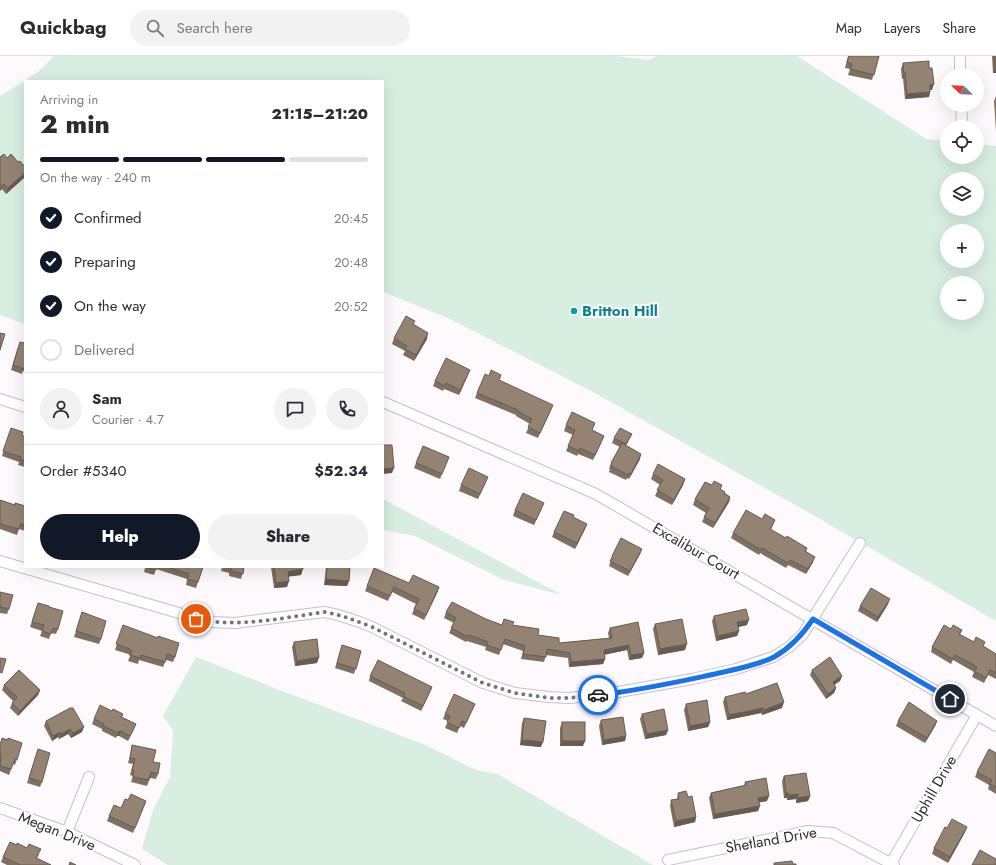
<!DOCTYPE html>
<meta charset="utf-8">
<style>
:root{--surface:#fff;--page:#f2f2f3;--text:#2b2b33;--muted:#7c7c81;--line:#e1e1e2;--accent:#111827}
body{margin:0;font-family:Jost,sans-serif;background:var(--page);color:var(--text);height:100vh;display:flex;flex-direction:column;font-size:15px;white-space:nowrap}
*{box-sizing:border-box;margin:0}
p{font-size:13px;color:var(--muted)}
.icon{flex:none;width:22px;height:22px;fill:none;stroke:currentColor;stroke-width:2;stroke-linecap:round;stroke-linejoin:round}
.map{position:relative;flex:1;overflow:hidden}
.sheet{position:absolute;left:24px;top:24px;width:360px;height:488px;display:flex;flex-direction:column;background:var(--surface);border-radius:0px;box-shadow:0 4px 16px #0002}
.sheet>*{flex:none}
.needle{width:26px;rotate:293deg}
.fabs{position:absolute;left:940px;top:12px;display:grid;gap:8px}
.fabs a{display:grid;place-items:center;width:44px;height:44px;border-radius:50%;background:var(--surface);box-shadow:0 4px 16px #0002;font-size:20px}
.pin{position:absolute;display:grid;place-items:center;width:34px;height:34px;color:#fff;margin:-17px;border:2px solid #fff;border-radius:50%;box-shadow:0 1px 4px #0007}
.courier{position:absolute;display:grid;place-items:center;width:40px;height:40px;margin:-20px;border:3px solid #1a73e8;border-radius:50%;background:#fff;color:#222;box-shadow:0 1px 5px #0007}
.headline em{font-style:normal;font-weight:800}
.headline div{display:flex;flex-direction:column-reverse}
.headline{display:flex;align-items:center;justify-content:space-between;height:68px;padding:0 16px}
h1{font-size:26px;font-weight:800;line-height:30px}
.bar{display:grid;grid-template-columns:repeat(4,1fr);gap:6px 4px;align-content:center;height:48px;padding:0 16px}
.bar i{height:5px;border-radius:3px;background:var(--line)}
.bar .on{background:var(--accent)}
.bar p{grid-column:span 4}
.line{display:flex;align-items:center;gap:10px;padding:0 16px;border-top:1px solid var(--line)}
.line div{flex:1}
.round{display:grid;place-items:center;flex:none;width:42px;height:42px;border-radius:21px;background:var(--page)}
ol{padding:0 16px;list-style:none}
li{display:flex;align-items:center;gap:12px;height:44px}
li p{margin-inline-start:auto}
li .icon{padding:4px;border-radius:50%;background:var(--accent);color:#fff;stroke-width:4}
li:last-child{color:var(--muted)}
li i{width:22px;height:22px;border:2px solid var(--line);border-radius:50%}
.button{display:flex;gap:8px;margin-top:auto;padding:8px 16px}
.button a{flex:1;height:46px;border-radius:24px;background:var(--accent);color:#fff;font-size:16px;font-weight:800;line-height:46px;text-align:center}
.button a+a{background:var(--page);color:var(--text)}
header{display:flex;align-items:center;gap:24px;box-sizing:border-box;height:56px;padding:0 20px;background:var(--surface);border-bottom:1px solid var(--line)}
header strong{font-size:19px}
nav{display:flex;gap:22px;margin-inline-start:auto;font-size:14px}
.search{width:280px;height:36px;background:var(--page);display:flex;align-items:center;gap:10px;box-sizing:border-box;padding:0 14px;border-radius:22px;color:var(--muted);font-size:15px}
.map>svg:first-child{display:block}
.green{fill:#d7eee1;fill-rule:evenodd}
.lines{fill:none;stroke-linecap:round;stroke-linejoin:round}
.street-casing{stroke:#ccbcd0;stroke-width:12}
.street{stroke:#fff;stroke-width:10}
.wall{fill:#7f7162}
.shaded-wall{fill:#685c50}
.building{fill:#948372;stroke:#685c50}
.done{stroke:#78737a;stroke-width:4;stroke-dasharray:0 7.2}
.route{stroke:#1a73e8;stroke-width:5}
.culture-dot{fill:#0f9aa8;stroke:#fff;stroke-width:1.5}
.labels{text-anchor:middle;stroke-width:4;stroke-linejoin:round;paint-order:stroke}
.culture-label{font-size:15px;font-weight:bold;fill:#0d838f;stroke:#fff;text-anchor:start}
.street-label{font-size:15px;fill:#312b33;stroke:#fff}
</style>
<header>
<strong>Quickbag</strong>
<div class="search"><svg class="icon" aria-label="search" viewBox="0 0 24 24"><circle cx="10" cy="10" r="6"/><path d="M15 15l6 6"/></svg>Search here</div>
<nav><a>Map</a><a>Layers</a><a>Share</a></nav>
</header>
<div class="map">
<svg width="996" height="809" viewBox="0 0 996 809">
<rect width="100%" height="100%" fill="#fdf9fd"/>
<g class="green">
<path d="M54,0H616L649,4L656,0H797L926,83L947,85V101H977V88L996,90V565L806,455L591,335L450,263L383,236V25H25V268L0,259V40L38,16ZM947,123H977V153H947ZM947,175H977V205H947ZM947,227H977V257H947Z"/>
<polygon points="383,443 562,539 504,524 415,480 383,474"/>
<polygon points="196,601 285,636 423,688 476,714 497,718 653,809 168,809 142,793 153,754 170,721 173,675 163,660"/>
</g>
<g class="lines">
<g class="street-casing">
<g id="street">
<polyline points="960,0 960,19"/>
<polyline points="961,49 962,67"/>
<polyline points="0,343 25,351"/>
<polyline points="383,346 596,438 996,670"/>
<path d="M0,505L210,566L235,567L324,556C341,559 355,564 370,570L483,627L515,637L549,641L569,642L613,637L692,623L736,613L773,601L789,591L803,578L860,487"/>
<polyline points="0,752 67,776 135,809"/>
<polyline points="67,776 89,721"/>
<polyline points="668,804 808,775 833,777 894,809"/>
<polyline points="891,807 977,659"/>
</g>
</g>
<use href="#street" class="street"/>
</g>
<g class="wall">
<polygon points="848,0 879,0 872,24 848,19 850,13 845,12"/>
<polygon points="992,0 996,0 996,17 993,17"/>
<polygon points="903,7 932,34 930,34 929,41 905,43 903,22 902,23 901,13"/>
<polygon points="996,40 996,75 994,45"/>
<polygon points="0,101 7,102 18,106 25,111 25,121 6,138 2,133 0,135"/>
<polygon points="413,269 427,283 414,305 403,299 405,295 392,288 394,282"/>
<polygon points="25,287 25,316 23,315 22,318 11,314 18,291"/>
<polygon points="470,314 459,339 444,333 443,335 433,330 435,325"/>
<polygon points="499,324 551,354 538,382 526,377 530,368 516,360 516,359 475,342 477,337"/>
<polygon points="566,369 592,374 604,380 593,404 578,398 577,400 566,395 573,379 564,375"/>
<polygon points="11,372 22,379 25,381 25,411 18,409 19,406 2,400"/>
<polygon points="632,378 626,390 640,403 629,423 627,422 626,424 609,416 610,413 609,413 611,407 620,391 612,387 614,382"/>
<polygon points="449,401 440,423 414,412 416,407"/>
<polygon points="653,418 685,423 683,429 672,449 655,440 660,429 651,423"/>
<polygon points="486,426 478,443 459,435 461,429"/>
<polygon points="712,429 722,429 720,434 725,437 730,441 729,446 713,472 702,466 706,457 693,449 695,443"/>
<polygon points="0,444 15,449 25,450 25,475 19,473 17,479 0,473"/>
<polygon points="542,452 534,469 513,460 515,454"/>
<polygon points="573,461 585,473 575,493 552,481 554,476"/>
<polygon points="762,463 775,464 771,474 786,482 807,492 806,496 813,506 806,518 788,509 786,512 760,497 759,499 731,482 733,477"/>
<polygon points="642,493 640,498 628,520 609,510 612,500"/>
<polygon points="140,511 203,511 196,532 186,529 187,523 156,513 154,519 144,516 145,512"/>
<polygon points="222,511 244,511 241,523 229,520 229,517 221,515"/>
<polygon points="271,511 303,511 301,519 288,520 287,531 274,532"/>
<polygon points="326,511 350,511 349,525 347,530 324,529"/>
<polygon points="409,527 439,531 437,537 424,564 412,558 416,548 392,536 388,545 365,535 367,530"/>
<polygon points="0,536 9,553 7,558 0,557"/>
<polygon points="38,547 49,551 58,573 56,578 51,577 49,583 40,580 42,575 30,571"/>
<polygon points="888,548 877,566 858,555 860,550"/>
<polygon points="82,556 101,583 99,588 74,581"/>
<polygon points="446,556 486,563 502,569 512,569 559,587 609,582 608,577 610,572 644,597 642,602 629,604 627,594 604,599 605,603 603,608 569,611 568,602 546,599 544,606 521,603 523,595 503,588 499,599 485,594 486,591 467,585 466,586 449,577 454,567 444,562"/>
<polygon points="714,560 747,569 738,571 739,575 737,580 716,585 712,565"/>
<polygon points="655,568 685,594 658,599 653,573"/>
<polygon points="123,569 175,601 173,606 166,604 163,611 139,604 138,608 128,605 130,600 128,598 115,594"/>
<polygon points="951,573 962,574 960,579 974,586 985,586 983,590 996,598 996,623 988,619 984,627 972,621 974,616 953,604 951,608 931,596 932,591"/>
<polygon points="294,586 319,601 317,607 295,610 292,591"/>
<polygon points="342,589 361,595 354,618 335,612"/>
<polygon points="812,614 842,620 840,625 834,629 836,632 834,637 826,643 810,619"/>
<polygon points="370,620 432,631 421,655 401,645 403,642 369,625"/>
<polygon points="4,629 40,634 38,639 18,660 10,652 12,647 13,645 2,634"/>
<polygon points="725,641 782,652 762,659 761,657 727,664 723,646"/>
<polygon points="475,648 464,672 460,670 457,677 445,672 448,665 443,663 445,658"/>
<polygon points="686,648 710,666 708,671 688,675 684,654"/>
<polygon points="112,655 123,658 122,661 136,668 128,685 119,680 117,680 116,682 102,675 102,673 92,668 94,663"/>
<polygon points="642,658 668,674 666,679 645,683 640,663"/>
<polygon points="524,662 541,691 520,689 522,667"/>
<polygon points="601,664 626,680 625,685 602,689 599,670"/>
<polygon points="46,665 82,676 71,682 68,678 59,683 58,681 52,685 44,670"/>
<polygon points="898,665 937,665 935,670 925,687 896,670"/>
<polygon points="562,666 583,690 560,690 560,672"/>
<polygon points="8,684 22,687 15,709 13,708 9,719 0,715 0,688"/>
<polygon points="132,689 153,706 158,718 156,723 150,722 147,730 131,726 133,720 130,719 133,708 128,707 131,695"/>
<polygon points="38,693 42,726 40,731 27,727"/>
<polygon points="996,697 996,738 988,733 989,729 975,721 977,716"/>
<polygon points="784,720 810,740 808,745 796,747 796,743 787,744 787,742 784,742 782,725"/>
<polygon points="745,726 767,745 759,746 758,755 713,763 709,742 711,737 744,730"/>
<polygon points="678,737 688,741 696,761 695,766 674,771 670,750 671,744 677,743"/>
<polygon points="128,744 146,745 133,777 107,765 109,760 121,752"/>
<polygon points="967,771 965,776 948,807 932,798 934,792 947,772"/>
<polygon points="17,789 27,792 39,798 37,802 51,809 7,809 1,806 3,801"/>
</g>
<g class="shaded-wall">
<polygon points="995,12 996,12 996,17 993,17"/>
<polygon points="904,17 905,17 903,22 902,23"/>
<polygon points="934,28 932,34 928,34 930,29"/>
<polygon points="930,36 929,41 905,43 907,38"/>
<polygon points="25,117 25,121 6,138 8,132"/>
<polygon points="4,128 2,133 0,135 2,130"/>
<polygon points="428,277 427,283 414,305 416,299"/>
<polygon points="470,314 468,319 459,339 460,334"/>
<polygon points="604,380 602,385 593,404 595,399"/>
<polygon points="641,398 640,403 629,423 631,418"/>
<polygon points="394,412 392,417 383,418 383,413"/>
<polygon points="685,423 683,429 672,449 674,444"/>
<polygon points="730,441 729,446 713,472 715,467"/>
<polygon points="587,468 585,473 575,493 577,487"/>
<polygon points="642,493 640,498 628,520 630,515"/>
<polygon points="815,501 813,506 806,518 808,513"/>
<polygon points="303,513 301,519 286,521 288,516"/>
<polygon points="326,523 349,525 347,530 324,529"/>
<polygon points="289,525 287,531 274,532 276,527"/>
<polygon points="439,531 437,537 424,564 426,559"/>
<polygon points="890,543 888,548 877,566 878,561"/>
<polygon points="749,564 747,569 735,572 737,566"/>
<polygon points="739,575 737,580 716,585 718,580"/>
<polygon points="687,588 685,594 658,599 660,593"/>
<polygon points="629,589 627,594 602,599 604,594"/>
<polygon points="644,597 642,602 629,604 631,599"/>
<polygon points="319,601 317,607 295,610 297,605"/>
<polygon points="605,603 603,608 569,611 571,606"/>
<polygon points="842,620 840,625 831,631 833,626"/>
<polygon points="432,631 430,636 421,655 423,650"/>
<polygon points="836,632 834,637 826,643 828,638"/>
<polygon points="40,634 38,639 18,660 20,655"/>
<polygon points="784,646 782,652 762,659 764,654"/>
<polygon points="763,652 761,657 727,664 729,659"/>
<polygon points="937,665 935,670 925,687 927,682"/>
<polygon points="710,666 708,671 688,675 690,670"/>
<polygon points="136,668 134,673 128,685 130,680"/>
<polygon points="84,671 82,676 71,682 73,677"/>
<polygon points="70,673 68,678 59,683 61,678"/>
<polygon points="668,674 666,679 645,683 647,678"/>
<polygon points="119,675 121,675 119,680 117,680 116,682"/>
<polygon points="60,676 58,681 52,685 53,680"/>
<polygon points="626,680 625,685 602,689 604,684"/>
<polygon points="522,684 543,686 541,691 520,689"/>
<polygon points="562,685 585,685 583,690 560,690"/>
<polygon points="786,737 788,737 787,742 784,742"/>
<polygon points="798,738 796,743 787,744 789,739"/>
<polygon points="769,740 767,745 757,747 758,742"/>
<polygon points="810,740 808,745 796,747 798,742"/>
<polygon points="760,750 758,755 713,763 715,758"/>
<polygon points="696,761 695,766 674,771 676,765"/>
<polygon points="967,771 965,776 948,807 950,801"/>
</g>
<g class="building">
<polygon points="849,0 879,0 874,19 850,13 852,8 847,6"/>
<polygon points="994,0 996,0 996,12 995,12"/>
<polygon points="929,5 929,12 932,12 934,28 930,29 930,36 907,38 905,17 904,17 903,7"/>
<polygon points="4,98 7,102 11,98 18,106 20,105 25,111 25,117 8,132 4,128 2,130 0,128 0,101"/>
<polygon points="406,260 415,265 413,268 428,277 416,299 405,293 407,290 394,282"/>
<polygon points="0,277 5,278 0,294"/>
<polygon points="20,286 25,287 25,310 24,313 13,309"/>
<polygon points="446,302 470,314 460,334 446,327 445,330 435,325"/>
<polygon points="491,314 501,319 499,324 553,349 540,377 528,371 532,363 518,355 518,354 477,337 485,318 489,320"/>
<polygon points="572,356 595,367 592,374 604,380 595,399 580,392 579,395 568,390 575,374 566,369"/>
<polygon points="11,372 23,376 22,379 25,381 25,405 20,403 21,401 3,395"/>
<polygon points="620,372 632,378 626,388 614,382"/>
<polygon points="622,387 641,398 631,418 629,417 628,419 611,410 612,408 611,407"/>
<polygon points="383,389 392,389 394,412 383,413"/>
<polygon points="423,390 449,401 442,418 416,407"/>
<polygon points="658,408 685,423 674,444 657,434 663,424 653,418"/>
<polygon points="469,412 488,421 480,438 461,429"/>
<polygon points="714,425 722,429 720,433 725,436 724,437 730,441 715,467 704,461 709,452 695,443 705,426 712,429"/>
<polygon points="523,437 544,447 536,464 515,454"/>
<polygon points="0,444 15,449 15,447 25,450 25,469 21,468 19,473 0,468"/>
<polygon points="746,454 762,463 765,458 775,464 770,473 786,482 787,480 807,492 805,495 815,501 808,513 790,504 788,507 762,492 761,494 733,477"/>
<polygon points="564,455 574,459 573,461 587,468 577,487 554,476"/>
<polygon points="621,482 642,493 630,515 610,505 613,500 612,500"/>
<polygon points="145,511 157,511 156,514"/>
<polygon points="168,511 203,511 198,526 187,523 189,518"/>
<polygon points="228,511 244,511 243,518 231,515 231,512"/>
<polygon points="274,511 303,511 303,513 288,516 289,525 276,527"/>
<polygon points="327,511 350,511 349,525 326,523"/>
<polygon points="374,512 409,527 413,519 439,531 426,559 414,553 419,543 394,531 390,540 367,530"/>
<polygon points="871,532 890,543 878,561 860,550"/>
<polygon points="0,536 13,539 9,553 0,551"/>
<polygon points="452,546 486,563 502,569 504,563 514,566 512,569 539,573 538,579 559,582 559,587 612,582 610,572 638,566 644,597 631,599 629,589 604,594 605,603 571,606 570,597 547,593 546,601 523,598 525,590 505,583 501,594 487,589 488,586 469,579 468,581 451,572 456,562 446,556"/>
<polygon points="38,547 49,550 49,551 63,555 58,573 53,572 51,578 42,575 44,569 32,566"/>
<polygon points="746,553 749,564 737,566 739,575 718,580 714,560"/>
<polygon points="82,556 106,565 101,583 76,575"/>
<polygon points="682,563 687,588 660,593 655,568"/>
<polygon points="123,569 158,582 158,580 179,587 175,601 167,598 165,606 141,599 140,602 130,599 132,595 130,593 116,588"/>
<polygon points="944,569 951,573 953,569 962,574 959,578 974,586 976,581 985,586 983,590 996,598 996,617 990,614 986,622 974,615 977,611 955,599 953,603 932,591"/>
<polygon points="317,583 319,601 297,605 294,586"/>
<polygon points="342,589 361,595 356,613 337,607"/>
<polygon points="830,601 842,620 833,626 836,632 828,638 812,614"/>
<polygon points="0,602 6,603 2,617 0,616"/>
<polygon points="378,604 432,631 423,650 403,640 405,637 370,620"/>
<polygon points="19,614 40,634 20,655 12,647 17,641 4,629"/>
<polygon points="777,627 784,646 764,654 763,652 729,659 725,641 745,636 746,638"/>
<polygon points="454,638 475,648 466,667 462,665 459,672 447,666 450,660 445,658"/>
<polygon points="707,644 710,666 690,670 686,648"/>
<polygon points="909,646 937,665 927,682 898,665"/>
<polygon points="100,649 112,655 113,653 123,658 121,661 136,668 130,680 121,675 119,675 118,677 103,670 104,668 94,663"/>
<polygon points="70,652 73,652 84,671 73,677 70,673 61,678 60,676 53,680 46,665"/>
<polygon points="664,653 668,674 647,678 642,658"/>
<polygon points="623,661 626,680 604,684 601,664"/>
<polygon points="524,662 546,665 543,686 522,684"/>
<rect x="562" y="666" width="23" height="19"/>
<polygon points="2,682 8,684 8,682 22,687 17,704 15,703 11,713 0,710 1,699 0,699 0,689"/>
<polygon points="132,689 156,694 153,706 160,707 158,718 151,716 149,724 133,721 134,714 132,714 135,703 130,702"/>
<polygon points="38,693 50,697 42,726 29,722"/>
<polygon points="989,693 996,697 996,731 990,728 992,724 977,716"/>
<polygon points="806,717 810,740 798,742 798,738 789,739 788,737 786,737 784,720"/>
<polygon points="766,722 769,740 758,742 760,750 715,758 711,737 746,729 745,726"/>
<polygon points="686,735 688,741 692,740 696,761 676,765 671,744 679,743 678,737"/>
<polygon points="131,738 146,745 135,772 109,760 114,749 121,752 125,743 128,744"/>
<polygon points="952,763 967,771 950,801 934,792 945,771 947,772"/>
<polygon points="10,786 17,789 17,787 27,792 29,788 41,793 36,802 51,809 20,809 3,801"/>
<polygon points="980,794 996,803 996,809 972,809"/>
<polygon points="792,805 793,808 796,808 796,809 774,809 774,807"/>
<polygon points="70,806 76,809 69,809"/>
</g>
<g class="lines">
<path class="done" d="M196,563C238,572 282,562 324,556C341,559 354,564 370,570L483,627L515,637L549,642H569L598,639"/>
<path class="route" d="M598,639C637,635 677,626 715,618C732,614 759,609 774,601C790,592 803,578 813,563L950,643"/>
</g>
<circle class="culture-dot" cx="574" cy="255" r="4"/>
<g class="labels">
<g class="culture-label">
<text x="582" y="260">Britton Hill</text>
</g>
<g class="street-label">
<text transform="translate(696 495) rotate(30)" y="5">Excalibur Court</text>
<text transform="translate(934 733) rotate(-60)" y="5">Uphill Drive</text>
<text transform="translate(57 775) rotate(22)" y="5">Megan Drive</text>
<text transform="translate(771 784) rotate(-10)" y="5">Shetland Drive</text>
</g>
</g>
</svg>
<div class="fabs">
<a><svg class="needle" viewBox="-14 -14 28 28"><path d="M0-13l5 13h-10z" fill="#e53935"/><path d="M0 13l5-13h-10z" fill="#7c7c81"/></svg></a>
<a><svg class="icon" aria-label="locate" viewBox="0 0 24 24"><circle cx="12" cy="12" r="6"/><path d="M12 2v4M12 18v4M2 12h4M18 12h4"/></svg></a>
<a><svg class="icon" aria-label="layers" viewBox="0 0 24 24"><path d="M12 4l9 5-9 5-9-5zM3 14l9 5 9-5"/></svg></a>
<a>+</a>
<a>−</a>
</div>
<div class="pin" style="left:196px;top:563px;background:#ea580c"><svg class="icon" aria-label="bag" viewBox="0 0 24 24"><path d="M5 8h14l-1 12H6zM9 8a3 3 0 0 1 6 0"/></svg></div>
<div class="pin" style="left:950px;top:643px;background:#1f2937"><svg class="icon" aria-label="home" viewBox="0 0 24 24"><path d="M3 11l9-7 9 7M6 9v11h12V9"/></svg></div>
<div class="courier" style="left:598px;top:639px"><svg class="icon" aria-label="car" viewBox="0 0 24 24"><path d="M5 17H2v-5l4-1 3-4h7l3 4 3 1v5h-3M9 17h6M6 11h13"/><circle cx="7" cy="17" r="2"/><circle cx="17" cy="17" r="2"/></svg></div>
<section class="sheet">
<div class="headline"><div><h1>2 min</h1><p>Arriving in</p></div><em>21:15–21:20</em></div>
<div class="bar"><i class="on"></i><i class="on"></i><i class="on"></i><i></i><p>On the way · 240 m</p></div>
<ol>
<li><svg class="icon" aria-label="check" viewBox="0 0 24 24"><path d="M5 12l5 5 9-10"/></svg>Confirmed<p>20:45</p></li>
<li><svg class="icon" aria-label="check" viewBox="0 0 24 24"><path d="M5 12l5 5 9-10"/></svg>Preparing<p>20:48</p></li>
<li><svg class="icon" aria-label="check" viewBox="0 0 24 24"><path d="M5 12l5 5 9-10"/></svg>On the way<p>20:52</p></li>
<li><i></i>Delivered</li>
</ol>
<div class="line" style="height:72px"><a class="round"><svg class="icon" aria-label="person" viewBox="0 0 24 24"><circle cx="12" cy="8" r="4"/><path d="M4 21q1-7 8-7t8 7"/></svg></a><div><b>Sam</b><p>Courier · 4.7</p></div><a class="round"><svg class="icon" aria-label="chat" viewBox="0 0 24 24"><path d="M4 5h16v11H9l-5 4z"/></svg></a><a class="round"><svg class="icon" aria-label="phone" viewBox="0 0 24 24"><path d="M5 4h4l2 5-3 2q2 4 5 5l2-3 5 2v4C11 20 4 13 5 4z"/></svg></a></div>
<div class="line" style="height:52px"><div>Order #5340</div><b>$52.34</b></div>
<div class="button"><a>Help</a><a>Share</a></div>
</section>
</div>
